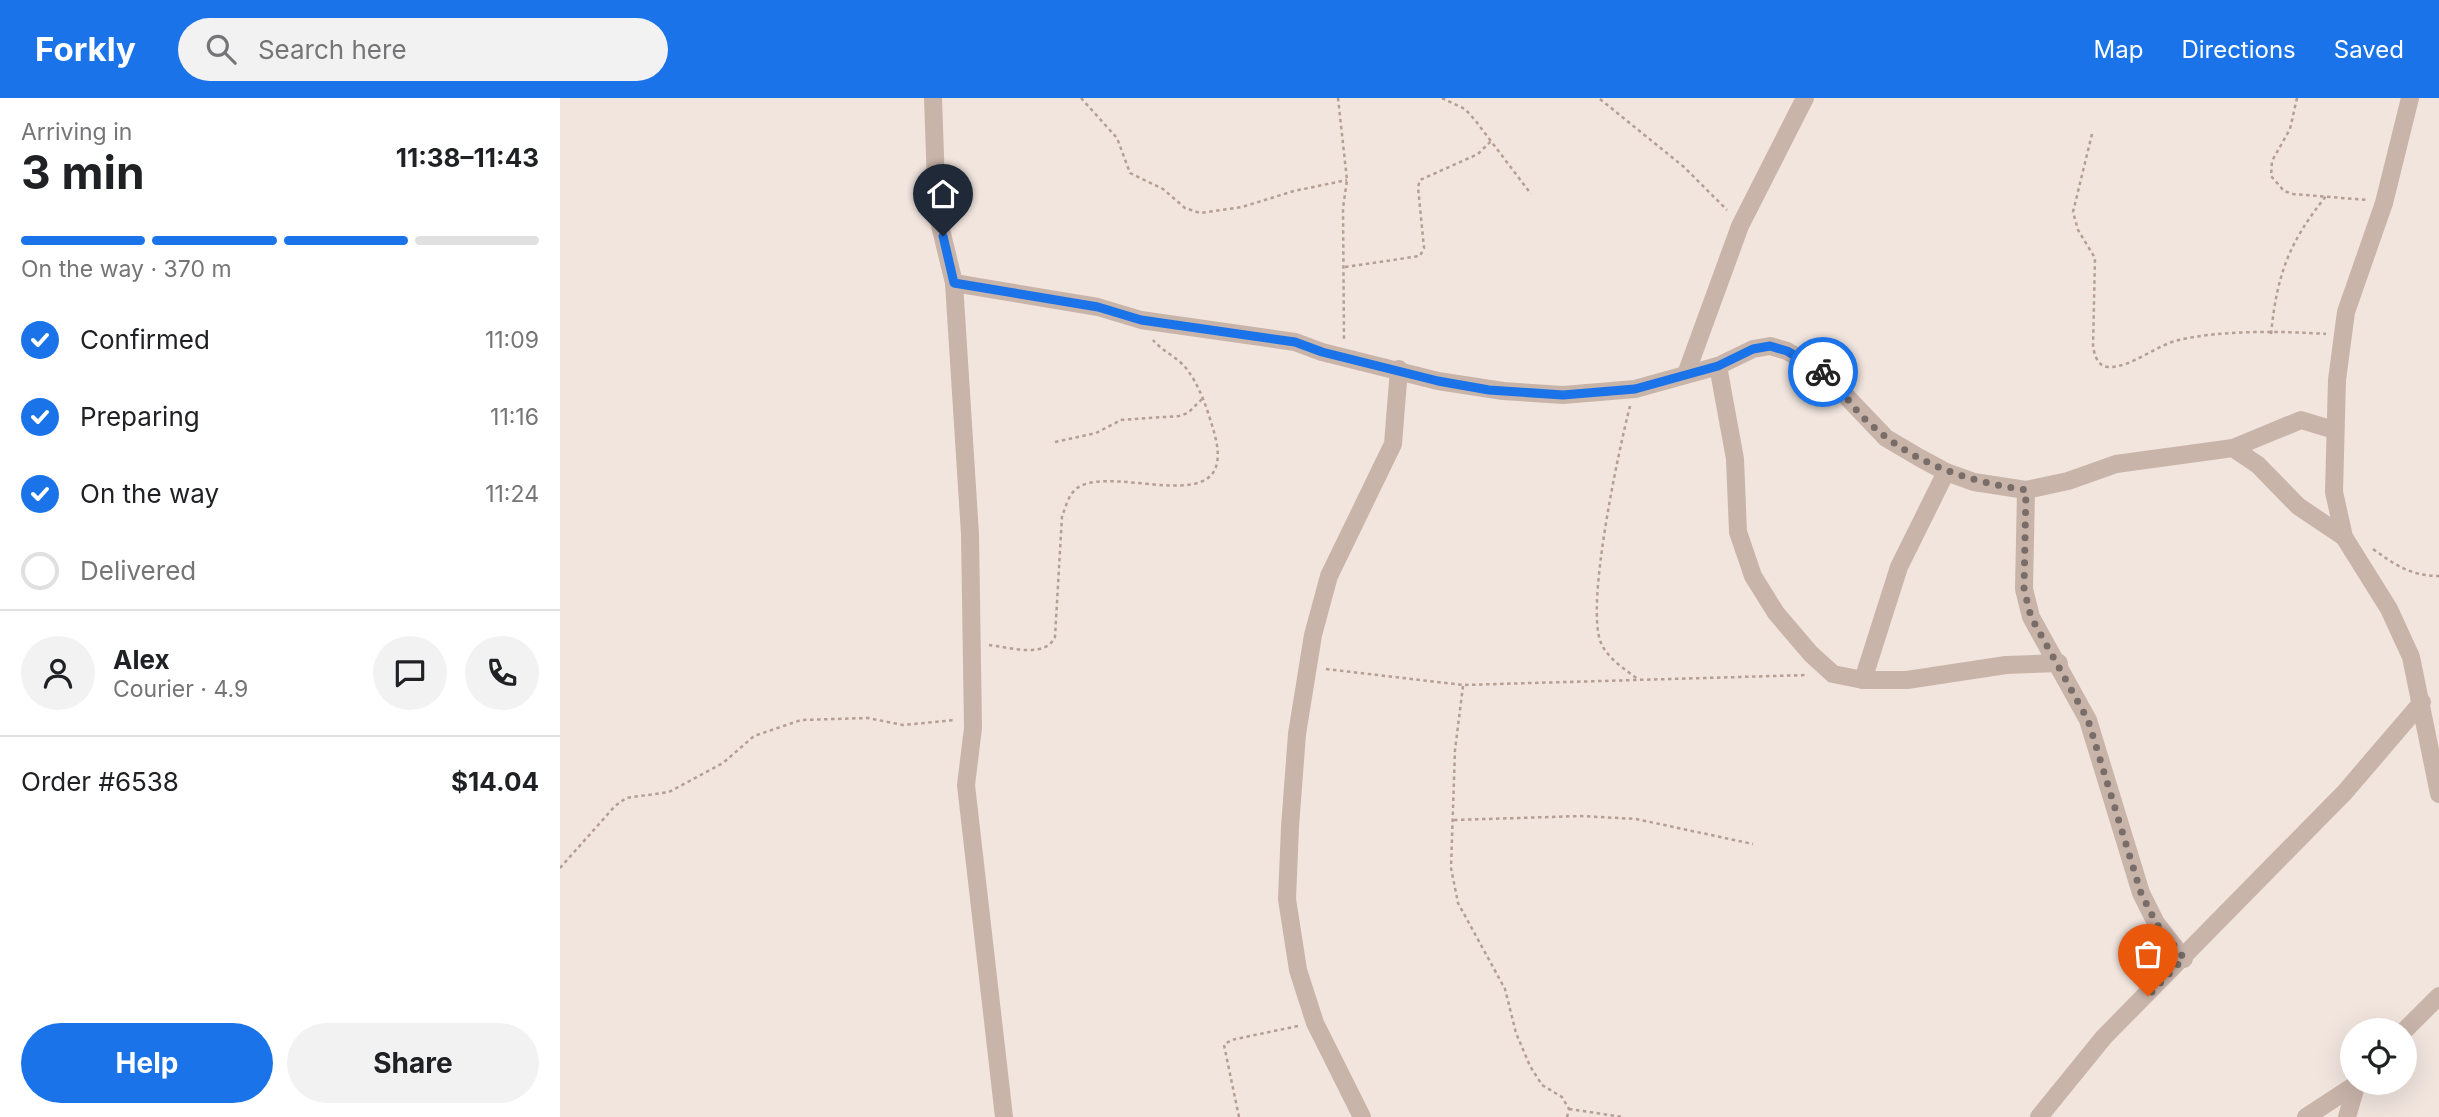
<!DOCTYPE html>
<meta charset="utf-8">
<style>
:root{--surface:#fff;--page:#f2f2f2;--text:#202124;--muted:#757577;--line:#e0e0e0;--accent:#1a73e8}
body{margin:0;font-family:Inter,sans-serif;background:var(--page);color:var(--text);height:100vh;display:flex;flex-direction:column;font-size:26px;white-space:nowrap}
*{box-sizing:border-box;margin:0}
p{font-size:23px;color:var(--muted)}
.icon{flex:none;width:38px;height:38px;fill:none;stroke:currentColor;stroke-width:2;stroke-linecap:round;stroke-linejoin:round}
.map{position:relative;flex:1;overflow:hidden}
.panel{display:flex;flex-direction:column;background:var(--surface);width:560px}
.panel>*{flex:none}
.tools{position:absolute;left:1780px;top:920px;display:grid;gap:14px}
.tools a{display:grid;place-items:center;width:77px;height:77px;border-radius:50%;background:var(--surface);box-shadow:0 7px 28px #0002;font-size:35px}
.pin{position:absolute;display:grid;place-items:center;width:60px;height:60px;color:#fff;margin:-72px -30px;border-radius:50% 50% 50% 0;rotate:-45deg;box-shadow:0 0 7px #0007}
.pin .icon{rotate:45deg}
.courier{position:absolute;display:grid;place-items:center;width:70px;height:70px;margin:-35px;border:5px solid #1a73e8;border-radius:50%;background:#fff;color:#222;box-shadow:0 2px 9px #0007}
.summary em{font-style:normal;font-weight:700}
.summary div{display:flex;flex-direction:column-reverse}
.summary{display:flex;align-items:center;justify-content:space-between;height:119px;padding:0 21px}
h1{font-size:46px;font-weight:700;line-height:52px}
.bar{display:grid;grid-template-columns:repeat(4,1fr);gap:10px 7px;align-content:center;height:84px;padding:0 21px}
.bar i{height:9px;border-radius:5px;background:var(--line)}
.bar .on{background:var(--accent)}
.bar p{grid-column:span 4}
.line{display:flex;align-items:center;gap:18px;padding:0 21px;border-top:2px solid var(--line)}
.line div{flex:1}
.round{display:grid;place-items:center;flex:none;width:74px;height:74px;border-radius:37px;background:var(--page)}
ol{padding:0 21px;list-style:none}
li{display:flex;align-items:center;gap:21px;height:77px}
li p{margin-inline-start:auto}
li .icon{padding:7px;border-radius:50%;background:var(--accent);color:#fff;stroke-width:4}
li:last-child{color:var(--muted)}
li i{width:38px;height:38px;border:4px solid var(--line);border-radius:50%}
.primary-button{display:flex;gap:14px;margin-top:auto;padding:14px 21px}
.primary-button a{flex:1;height:80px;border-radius:42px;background:var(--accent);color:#fff;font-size:28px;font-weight:700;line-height:80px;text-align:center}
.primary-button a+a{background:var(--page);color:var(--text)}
header{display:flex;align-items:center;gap:42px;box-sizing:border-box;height:98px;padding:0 35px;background:var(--accent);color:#fff}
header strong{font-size:33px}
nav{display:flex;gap:38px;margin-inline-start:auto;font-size:24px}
.search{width:490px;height:63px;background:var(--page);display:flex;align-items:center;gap:18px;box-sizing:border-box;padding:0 24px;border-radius:38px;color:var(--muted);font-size:26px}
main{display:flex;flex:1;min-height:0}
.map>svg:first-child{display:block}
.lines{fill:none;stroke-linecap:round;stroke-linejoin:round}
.path{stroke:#b59e94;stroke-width:2.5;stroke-dasharray:3.5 3.5;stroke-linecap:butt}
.minor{stroke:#c9b4aa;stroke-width:18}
.done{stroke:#786d68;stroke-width:7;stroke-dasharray:0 12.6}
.route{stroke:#1a73e8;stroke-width:9}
</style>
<header>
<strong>Forkly</strong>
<div class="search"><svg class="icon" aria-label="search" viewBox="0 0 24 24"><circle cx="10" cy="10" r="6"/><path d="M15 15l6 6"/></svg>Search here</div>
<nav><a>Map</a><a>Directions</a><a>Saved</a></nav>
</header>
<main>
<section class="panel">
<div class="summary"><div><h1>3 min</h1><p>Arriving in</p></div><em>11:38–11:43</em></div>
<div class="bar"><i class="on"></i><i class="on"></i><i class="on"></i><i></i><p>On the way · 370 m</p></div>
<ol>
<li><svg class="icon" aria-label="check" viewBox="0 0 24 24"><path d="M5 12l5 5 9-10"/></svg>Confirmed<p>11:09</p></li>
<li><svg class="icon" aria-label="check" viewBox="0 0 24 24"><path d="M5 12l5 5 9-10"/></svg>Preparing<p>11:16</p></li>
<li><svg class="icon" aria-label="check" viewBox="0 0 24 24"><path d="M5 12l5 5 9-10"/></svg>On the way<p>11:24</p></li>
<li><i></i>Delivered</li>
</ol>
<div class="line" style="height:126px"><a class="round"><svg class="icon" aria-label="person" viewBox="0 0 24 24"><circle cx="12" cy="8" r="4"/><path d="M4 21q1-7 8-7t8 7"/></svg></a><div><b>Alex</b><p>Courier · 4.9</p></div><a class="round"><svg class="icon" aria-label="chat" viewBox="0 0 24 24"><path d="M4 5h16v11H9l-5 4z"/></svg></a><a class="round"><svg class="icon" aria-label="phone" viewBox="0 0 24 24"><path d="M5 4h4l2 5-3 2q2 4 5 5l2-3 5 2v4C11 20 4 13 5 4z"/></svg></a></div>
<div class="line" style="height:91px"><div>Order #6538</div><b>$14.04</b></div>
<div class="primary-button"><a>Help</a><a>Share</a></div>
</section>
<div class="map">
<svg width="1879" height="1019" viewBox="0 0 1879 1019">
<rect width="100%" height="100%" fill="#f1e5de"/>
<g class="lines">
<g class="path">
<polyline points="521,0 557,40 570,75 603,91 625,110 640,115 682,109 734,93 787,82"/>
<polyline points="778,0 787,82 783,110 784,242"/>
<polyline points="882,0 905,11 915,22 971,96"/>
<polyline points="1737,0 1730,31 1712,63 1711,78 1724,93 1733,96 1807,102"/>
<polyline points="1040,1 1124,69 1167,112"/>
<path d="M1532,36L1513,114L1518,132L1535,160L1533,249C1535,257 1537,268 1548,269C1571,270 1596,247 1619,242C1661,232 1722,233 1766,236"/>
<polyline points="785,169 860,158 864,150 858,89 860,82 918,56 932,42"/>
<path d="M1711,236C1717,176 1729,144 1767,97"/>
<path d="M1070,308C1059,351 1025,508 1041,545C1048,561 1066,572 1079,582"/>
<polyline points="495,344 536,335 561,322 619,318 628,315 642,301"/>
<path d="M1813,451C1835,467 1851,478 1879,478"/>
<path d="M429,547C449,549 485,561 495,539L502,418C506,409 508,397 517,390C556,364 681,428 654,334C648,313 640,288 626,270C617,259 602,253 593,242"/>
<polyline points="766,571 903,587 1248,577"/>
<polyline points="903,588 895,652 891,770 898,805 945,891 956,935 970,968 982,987 1002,999 1009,1011 1007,1019"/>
<polyline points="894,722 1021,718 1076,721 1193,746"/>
<polyline points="0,770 55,708 66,700 109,694 163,665 194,638 241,622 308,620 343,627 395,622"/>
<polyline points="1009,1011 1063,1019"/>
<polyline points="679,1019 664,947 671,942 738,928"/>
</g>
<g class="minor">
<polyline points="373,0 377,115 394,185 410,436 413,630 406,687 444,1019"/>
<polyline points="1850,0 1824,105 1786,214 1777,282 1774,394 1784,439 1829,511 1851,559 1879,696"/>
<polyline points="394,185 538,209 581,222 735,244 762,254 878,283 943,293 1003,297 1075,291 1158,268 1193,251 1210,248 1227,253 1265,276 1326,340 1360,360 1386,374 1414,384 1466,392 1508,383 1556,366 1673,350 1698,367 1738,408 1784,439"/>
<polyline points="1158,268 1175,361 1178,434 1193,478 1216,515 1251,556 1273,576 1303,582 1347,582 1446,567 1499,565"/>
<polyline points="1126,276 1180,128 1245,0"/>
<polyline points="1673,350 1741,322 1774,332"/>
<polyline points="1466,392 1464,491 1471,519 1528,622 1581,795 1596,825 1624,861"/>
<polyline points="1303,582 1339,469 1386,374"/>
<polyline points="1844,933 1879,898"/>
<polyline points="802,1019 755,925 738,872 727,801 730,729 737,636 753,537 769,478 833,346 839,271"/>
<polyline points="1479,1019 1544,939 1785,694 1862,604"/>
<polyline points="1746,1019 1795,987"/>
<polyline points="1787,1019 1797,985"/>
</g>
</g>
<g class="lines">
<path class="done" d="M1263,274C1280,288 1290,307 1306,322C1351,365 1405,383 1466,392L1464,491L1471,519L1528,622L1581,795L1596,825L1624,860L1588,898"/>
<polyline class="route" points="383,138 394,185 538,209 581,222 735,244 762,254 878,283 929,292 1003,297 1075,291 1158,268 1193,251 1210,248 1227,253 1263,274"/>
</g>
</svg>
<div class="tools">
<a><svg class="icon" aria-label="locate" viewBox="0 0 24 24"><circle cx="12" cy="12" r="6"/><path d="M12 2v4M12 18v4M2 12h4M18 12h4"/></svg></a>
</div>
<div class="pin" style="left:1588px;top:898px;background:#ea580c"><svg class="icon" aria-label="bag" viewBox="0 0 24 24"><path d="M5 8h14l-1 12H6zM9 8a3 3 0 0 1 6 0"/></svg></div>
<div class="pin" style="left:383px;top:138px;background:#1f2937"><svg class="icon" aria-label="home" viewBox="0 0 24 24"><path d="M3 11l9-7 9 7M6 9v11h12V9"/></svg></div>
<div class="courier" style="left:1263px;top:274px"><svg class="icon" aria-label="bike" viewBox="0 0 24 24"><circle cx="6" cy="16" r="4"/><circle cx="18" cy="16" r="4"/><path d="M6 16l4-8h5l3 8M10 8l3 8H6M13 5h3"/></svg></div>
</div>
</main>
